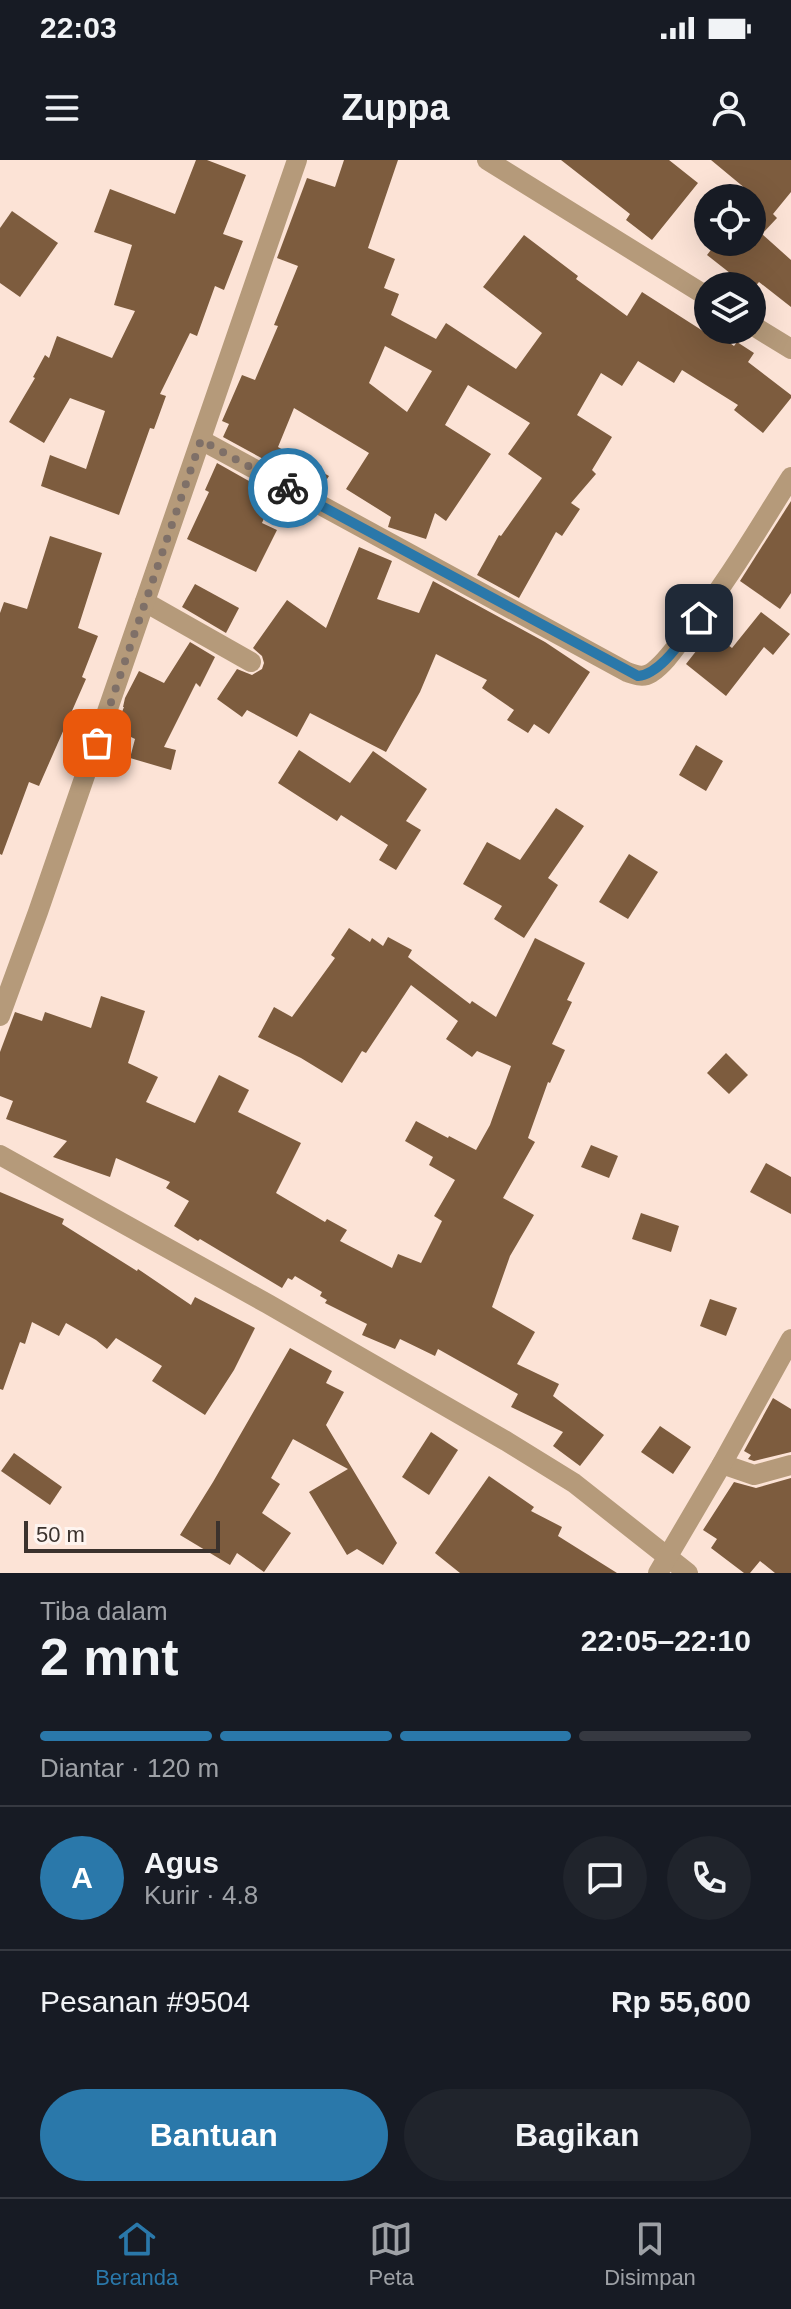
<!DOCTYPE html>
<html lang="id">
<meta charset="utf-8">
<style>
:root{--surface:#171b24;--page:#20242c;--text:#f1f3f6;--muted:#9ea1a6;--line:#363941;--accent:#2a78aa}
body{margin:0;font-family:Arial,sans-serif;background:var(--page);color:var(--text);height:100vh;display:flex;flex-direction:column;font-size:30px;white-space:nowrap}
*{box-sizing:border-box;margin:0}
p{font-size:26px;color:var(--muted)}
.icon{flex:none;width:44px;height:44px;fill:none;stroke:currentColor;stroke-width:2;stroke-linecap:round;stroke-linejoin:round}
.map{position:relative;height:1413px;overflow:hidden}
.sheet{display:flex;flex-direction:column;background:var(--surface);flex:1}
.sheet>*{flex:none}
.fabs{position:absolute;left:694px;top:24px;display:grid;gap:16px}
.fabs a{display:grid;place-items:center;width:72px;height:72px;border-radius:50%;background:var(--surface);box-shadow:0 8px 32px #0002;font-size:40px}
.scale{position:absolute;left:24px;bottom:20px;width:196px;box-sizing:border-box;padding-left:8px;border:4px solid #3b322d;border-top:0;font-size:22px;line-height:28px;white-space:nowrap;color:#3b322d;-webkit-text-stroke:6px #fef4ef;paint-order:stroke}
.pin{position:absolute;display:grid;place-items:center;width:68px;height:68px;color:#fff;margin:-34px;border-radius:16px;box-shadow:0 4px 12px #0006}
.courier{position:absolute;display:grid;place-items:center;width:80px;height:80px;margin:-40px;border:6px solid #2a78aa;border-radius:50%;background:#fff;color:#222;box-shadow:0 2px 10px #0007}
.headline em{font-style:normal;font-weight:700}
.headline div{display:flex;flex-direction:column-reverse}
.headline{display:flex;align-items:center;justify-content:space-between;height:136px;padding:0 40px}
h1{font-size:52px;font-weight:700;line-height:60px}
.bar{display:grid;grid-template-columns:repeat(4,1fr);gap:12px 8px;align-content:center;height:96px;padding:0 40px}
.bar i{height:10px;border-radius:6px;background:var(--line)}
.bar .current{background:var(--accent)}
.bar p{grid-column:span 4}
.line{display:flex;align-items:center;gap:20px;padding:0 40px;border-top:2px solid var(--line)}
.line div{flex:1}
.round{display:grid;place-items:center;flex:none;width:84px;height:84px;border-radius:42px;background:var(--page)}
.cta{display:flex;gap:16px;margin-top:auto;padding:16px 40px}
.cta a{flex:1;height:92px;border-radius:48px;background:var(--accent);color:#fff;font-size:32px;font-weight:700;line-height:92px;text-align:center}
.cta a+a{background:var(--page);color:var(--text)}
.status{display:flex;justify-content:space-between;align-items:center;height:56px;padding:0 40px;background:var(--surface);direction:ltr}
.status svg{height:22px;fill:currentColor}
header{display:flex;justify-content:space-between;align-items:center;height:104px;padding:0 40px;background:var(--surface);font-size:36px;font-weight:700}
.tabs{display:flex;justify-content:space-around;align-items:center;height:112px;border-top:2px solid var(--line);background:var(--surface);font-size:22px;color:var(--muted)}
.tabs a{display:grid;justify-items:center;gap:4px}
.tabs .current{color:var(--accent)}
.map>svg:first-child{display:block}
.building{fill:#7d5c3e;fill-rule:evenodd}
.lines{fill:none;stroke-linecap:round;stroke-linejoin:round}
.minor{stroke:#b59a7a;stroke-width:20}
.done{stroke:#7f7068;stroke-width:8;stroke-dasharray:0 14.4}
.route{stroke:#2a78aa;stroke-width:10}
</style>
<div class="status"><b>22:03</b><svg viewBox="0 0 49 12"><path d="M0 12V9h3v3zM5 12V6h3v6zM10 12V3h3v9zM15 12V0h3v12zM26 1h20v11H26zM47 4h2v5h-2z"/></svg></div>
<header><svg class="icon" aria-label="menu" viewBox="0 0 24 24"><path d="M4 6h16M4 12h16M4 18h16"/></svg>Zuppa<svg class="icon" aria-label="person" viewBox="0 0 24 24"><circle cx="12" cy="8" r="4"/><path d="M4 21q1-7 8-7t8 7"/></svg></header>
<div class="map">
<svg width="791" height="1413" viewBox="0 0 791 1413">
<rect width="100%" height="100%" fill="#fce3d6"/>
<g class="building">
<polygon points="196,0 207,0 246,15 223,74 243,81 224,130 215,126 197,176 190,173 160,234 166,236 154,269 150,268 119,355 41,326 50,295 86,309 105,251 70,238 44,283 9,262 35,218 33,217 45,195 49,198 57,176 112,198 135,151 114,145 132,85 94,72 110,29 175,54"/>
<path d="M344,0H398L368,88L395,99L384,128L399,134L391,155L436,179L446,163L516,209L542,173L483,127L524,75L578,116L576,119L627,156L642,132L703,171L706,166L708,170H712L734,186L737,182L754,193L748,202L791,235V238L763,273L734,250L738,245L682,210L674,223L638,201L622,226L601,213L577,255L612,277L592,310L596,314L571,343L580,349L562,376L556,372L519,438L477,415L499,375L501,376L542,318L508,294L530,263L468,225L445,265L491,294L446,361L435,353L426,379L388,367L391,357L346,329L369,293L294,248L278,287L329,316L320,330L223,277L229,264L222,261L242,215L255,220L278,166L274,165L298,106L277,98L307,18L335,27ZM385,186L432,211L407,252L369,223Z"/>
<polygon points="561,0 669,0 698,23 652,80 626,60 630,54"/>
<polygon points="711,0 791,0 791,32 773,54 777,58 762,74 791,100 791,147 759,122 752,130 752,126 741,126 733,119 735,117 707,95 717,82 752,82 752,34"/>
<polygon points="12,51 58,83 20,137 0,123 0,68"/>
<polygon points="217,303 274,335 262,363 277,370 256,412 187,379 209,332 205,330"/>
<polygon points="791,341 791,433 780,449 740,421"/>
<polygon points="50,376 102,393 78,468 98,476 82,517 86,519 39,626 29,622 2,695 0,694 0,453 4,442 27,449"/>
<polygon points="359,387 392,401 377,439 419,453 433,421 545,482 590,512 549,574 534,564 528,573 507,560 514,550 482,528 487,520 436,494 420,532 386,592 310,553 297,577 247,550 242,557 217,539 237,509 252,515 262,509 264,503 262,496 253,488 287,440 326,468"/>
<polygon points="195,424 239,448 226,473 182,447"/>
<polygon points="761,452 790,474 773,495 764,487 726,536 686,504 711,472 732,488"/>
<polygon points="190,482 215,497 200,527 196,523 164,587 176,590 171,610 130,598 135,579 115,569 124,547 123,547 125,538 139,511 164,523"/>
<polygon points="696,585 723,601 706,631 679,615"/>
<polygon points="299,590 350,623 373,591 427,629 406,661 421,670 396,710 379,700 388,685 341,655 337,661 278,623"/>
<polygon points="556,648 584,666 548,718 558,725 524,778 494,759 502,746 463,724 487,682 520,700"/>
<polygon points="629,694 658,712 628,759 599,742"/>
<polygon points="349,768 370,782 372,778 383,786 388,777 412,790 408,797 470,844 472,841 496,857 535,778 585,803 567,840 572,842 552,884 565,890 550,923 548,922 528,978 535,982 503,1038 534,1055 510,1096 492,1147 535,1172 517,1204 559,1224 553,1236 604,1275 580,1306 553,1286 563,1272 511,1247 518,1234 438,1189 435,1196 400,1179 395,1189 362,1175 367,1164 325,1143 327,1140 320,1136 322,1132 295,1116 292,1120 288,1118 282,1128 200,1079 198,1081 174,1066 189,1041 166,1028 170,1022 116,998 110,1017 53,997 67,981 6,959 13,941 0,936 0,892 15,852 42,861 45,852 91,868 101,836 145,851 128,903 158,917 146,942 195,963 219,915 249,930 238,952 301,983 276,1033 325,1062 327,1059 347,1070 340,1081 392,1108 398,1094 421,1103 442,1061 434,1056 455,1020 429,1005 433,997 405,981 416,961 448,978 449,976 476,990 490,965 511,906 477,891 472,897 446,879 458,861 411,825 366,893 362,891 342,923 301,898 258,877 274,847 292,857 335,798 331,795"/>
<polygon points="726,893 748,915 729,934 707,913"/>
<polygon points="591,985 618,996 609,1018 581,1007"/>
<polygon points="766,1003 791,1017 791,1054 750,1032"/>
<polygon points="0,1032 64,1059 62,1064 137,1111 138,1109 191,1145 195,1137 255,1168 234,1210 205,1255 152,1221 162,1206 116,1178 107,1189 96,1180 66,1163 59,1176 32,1162 25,1184 20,1182 3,1230 0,1229"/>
<polygon points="641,1053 679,1066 671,1092 632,1079"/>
<polygon points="710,1139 737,1148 726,1176 700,1166"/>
<polygon points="290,1188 332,1211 326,1223 344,1232 326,1265 397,1383 383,1405 357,1389 347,1395 309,1332 348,1309 293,1279 271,1318 280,1324 262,1353 291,1373 264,1412 237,1393 230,1405 180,1375 213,1322"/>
<polygon points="773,1238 791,1249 791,1292 754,1301 748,1299 751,1295 744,1291"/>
<polygon points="660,1266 691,1287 673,1314 641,1292"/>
<polygon points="431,1272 458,1290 429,1335 402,1317"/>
<polygon points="14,1293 62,1327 50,1345 1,1311"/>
<polygon points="489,1316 534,1347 531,1351 562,1367 558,1376 617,1413 460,1413 435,1393"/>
<polygon points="791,1318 791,1413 775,1413 760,1401 750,1413 744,1413 711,1388 717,1379 703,1370 734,1322 756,1328"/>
</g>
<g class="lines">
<g class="minor">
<polyline points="487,0 708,137"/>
<polyline points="752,165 791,189"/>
<path d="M201,280L627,512C636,515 643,518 651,513C666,503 677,485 688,471C727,423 758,369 791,317"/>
<polyline points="145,442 251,502"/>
<polyline points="0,856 38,752 297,0"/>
<polyline points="0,995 268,1144 506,1281 574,1323 688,1413"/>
<polyline points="722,1304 754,1315 791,1305"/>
<polyline points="658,1413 722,1304 791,1179"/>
</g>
</g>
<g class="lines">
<polyline class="done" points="97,583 201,280 288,328"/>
<path class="route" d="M288,328L638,516C662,514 685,475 699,458"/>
</g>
</svg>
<div class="fabs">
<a><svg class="icon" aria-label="locate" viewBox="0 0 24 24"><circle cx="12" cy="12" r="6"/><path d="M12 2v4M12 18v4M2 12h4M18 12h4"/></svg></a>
<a><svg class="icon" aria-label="layers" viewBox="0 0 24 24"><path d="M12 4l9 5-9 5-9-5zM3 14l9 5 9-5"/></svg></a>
</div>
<div class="scale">50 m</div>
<div class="pin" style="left:97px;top:583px;background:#ea580c"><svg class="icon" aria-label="bag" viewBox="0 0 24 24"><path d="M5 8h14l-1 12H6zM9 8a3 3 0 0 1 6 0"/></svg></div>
<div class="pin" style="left:699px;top:458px;background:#1f2937"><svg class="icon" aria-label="home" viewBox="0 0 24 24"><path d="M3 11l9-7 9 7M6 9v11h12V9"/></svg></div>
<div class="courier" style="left:288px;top:328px"><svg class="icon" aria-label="bike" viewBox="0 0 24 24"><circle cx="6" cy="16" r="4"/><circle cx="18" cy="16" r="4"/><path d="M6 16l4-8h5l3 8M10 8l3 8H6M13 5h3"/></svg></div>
</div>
<section class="sheet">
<div class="headline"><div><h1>2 mnt</h1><p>Tiba dalam</p></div><em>22:05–22:10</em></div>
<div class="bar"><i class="current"></i><i class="current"></i><i class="current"></i><i></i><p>Diantar · 120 m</p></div>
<div class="line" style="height:144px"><b class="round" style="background:var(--accent);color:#fff">A</b><div><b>Agus</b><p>Kurir · 4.8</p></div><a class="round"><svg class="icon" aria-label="chat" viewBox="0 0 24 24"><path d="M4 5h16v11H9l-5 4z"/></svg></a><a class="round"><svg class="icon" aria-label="phone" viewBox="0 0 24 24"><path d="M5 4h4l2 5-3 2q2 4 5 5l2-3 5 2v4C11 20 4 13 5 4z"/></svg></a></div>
<div class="line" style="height:104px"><div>Pesanan #9504</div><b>Rp 55,600</b></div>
<div class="cta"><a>Bantuan</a><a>Bagikan</a></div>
</section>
<nav class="tabs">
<a class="current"><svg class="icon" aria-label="home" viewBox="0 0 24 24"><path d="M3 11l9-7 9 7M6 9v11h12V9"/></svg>Beranda</a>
<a><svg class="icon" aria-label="map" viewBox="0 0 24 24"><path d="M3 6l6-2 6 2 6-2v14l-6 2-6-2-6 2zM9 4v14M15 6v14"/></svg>Peta</a>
<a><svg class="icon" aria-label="saved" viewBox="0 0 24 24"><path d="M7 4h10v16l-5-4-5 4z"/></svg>Disimpan</a>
</nav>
